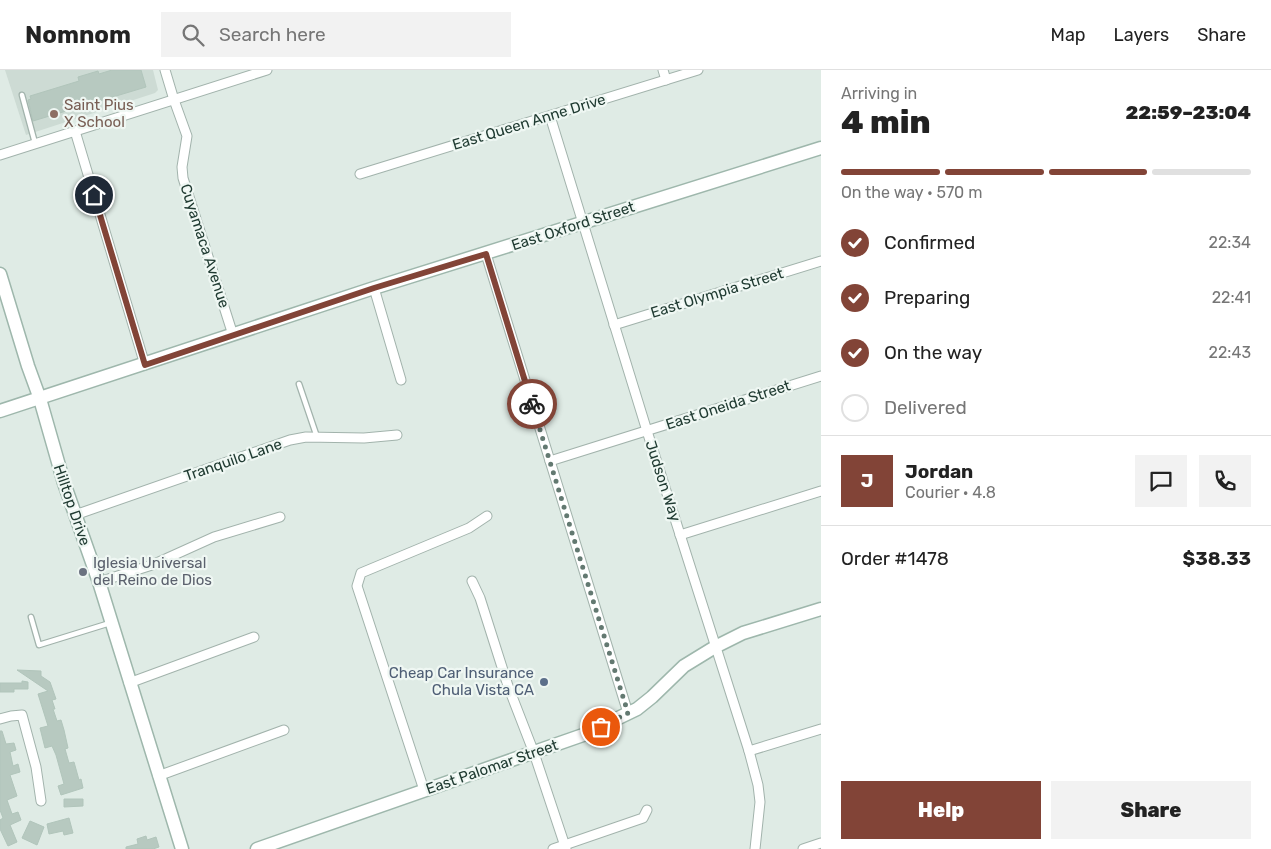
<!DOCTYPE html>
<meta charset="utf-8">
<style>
:root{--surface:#fff;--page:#f2f2f2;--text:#222;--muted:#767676;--line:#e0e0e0;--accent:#824437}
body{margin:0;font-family:Rubik,sans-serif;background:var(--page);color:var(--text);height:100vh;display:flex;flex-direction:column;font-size:19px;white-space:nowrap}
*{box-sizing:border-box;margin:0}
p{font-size:16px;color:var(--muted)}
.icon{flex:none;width:28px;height:28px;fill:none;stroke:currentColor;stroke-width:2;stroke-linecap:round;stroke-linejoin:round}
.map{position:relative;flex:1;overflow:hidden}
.drawer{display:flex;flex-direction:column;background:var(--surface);width:450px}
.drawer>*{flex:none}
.pin{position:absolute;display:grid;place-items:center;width:42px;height:42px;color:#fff;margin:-21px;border:2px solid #fff;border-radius:50%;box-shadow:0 1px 5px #0007}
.courier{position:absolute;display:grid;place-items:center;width:50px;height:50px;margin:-25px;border:4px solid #824437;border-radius:50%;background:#fff;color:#222;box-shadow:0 1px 6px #0007}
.summary em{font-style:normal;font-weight:800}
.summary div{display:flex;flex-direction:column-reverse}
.summary{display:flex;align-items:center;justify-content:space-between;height:85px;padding:0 20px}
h1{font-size:32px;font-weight:800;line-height:38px}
.bar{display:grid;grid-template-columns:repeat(4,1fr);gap:8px 5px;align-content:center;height:60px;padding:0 20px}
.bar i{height:6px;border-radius:4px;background:var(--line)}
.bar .on{background:var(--accent)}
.bar p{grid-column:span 4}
.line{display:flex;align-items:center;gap:12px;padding:0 20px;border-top:1px solid var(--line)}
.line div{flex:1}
.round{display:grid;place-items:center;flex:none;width:52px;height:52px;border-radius:0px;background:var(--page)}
ol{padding:0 20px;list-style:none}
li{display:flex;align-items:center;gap:15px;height:55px}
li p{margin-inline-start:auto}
li .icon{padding:5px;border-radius:50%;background:var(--accent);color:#fff;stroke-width:4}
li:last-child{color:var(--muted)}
li i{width:28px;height:28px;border:2px solid var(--line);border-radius:50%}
.primary-button{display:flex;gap:10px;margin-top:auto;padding:10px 20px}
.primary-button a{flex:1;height:58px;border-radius:0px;background:var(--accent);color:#fff;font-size:20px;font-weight:800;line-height:58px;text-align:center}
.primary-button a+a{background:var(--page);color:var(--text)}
header{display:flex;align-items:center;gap:30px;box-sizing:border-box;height:70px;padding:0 25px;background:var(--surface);border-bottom:1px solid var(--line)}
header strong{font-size:24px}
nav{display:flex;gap:28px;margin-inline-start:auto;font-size:18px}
.search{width:350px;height:45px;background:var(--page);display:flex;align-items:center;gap:12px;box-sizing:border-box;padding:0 18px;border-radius:0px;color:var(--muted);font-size:19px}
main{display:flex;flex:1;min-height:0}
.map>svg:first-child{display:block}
.built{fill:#cddbd4}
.building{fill:#b7c9c0;stroke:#b1c5bb}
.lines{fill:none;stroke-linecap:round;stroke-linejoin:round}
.lane-casing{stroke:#a2b3ac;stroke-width:7}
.street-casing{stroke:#a2b3ac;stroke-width:11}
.secondary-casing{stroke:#9eb7ac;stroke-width:15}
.lane{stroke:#fff;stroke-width:4.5}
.street{stroke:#fff;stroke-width:9}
.secondary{stroke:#fff;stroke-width:12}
.done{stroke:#637971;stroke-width:5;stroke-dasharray:0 9}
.route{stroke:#824437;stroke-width:6}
.education-dot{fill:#8d6e63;stroke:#eff7f3;stroke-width:2}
.worship-dot{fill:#6b7280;stroke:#eff7f3;stroke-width:2}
.service-dot{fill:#5c6f8a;stroke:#eff7f3;stroke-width:2}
.labels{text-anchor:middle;stroke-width:4.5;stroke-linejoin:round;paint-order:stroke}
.education-label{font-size:15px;fill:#785e54;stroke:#eff7f3;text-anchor:start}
.street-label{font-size:15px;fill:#203b32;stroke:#eff7f3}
.worship-label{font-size:15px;fill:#5b616d;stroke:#eff7f3;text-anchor:start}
.service-label{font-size:15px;fill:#4e5e75;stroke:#eff7f3;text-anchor:end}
</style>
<header>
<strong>Nomnom</strong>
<div class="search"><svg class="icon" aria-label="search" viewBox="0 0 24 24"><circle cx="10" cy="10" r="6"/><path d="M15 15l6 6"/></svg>Search here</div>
<nav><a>Map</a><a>Layers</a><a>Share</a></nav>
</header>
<main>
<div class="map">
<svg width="821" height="779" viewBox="0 0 821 779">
<rect width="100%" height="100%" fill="#dfebe5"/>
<polygon class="built" points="5,0 153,0 158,20 155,23 26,65"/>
<g class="building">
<polygon points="112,0 141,0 146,17 33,51 28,30 31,29 30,26 79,11 78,7 98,1 99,4"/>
<polygon points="17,600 41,601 41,606 50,612 56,629 52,630 55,639 53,639 57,651 61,650 64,660 68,678 65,679 69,693 74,692 79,710 81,709 83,718 61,725 58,716 64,714 56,685 52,676 45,678 40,658 48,656 38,624 48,621"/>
<polygon points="22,611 28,612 28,619 14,619 14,622 0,622 0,613 22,613"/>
<polygon points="0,661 2,661 6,674 14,673 16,680 10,682 13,696 18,694 20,702 10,705 17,726 7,730 12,744 18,742 21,750 10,755 17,772 8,776 0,759 0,750 3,748 0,740"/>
<polygon points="64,729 83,729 83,736 64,737"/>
<polygon points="69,748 73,763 64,765 63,761 49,764 47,754"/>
<polygon points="30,751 44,757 37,775 22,768"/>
<polygon points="146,766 147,770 156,767 159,777 153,779 126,779 126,777 138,774 137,769"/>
</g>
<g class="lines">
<g class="lane-casing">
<g id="lane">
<polyline points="22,25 35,73"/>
<polyline points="299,314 317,367"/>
<polyline points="31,547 39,575 110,553"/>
</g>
</g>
<g class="street-casing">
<g id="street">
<polyline points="165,0 174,30 187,66 182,97 183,108 233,265"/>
<polyline points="663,0 666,10"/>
<polyline points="550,46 647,361 749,681 758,715 760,732 755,779"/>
<polyline points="75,61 145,295"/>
<polyline points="0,85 267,0"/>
<polyline points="360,104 698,0"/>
<polyline points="486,184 628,643"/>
<polyline points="374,218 401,310"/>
<polyline points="614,255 821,191"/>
<polyline points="550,391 821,306"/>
<polyline points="75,445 290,370 306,367 364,368 397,365"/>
<polyline points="680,465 821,421"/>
<polyline points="472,511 480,528 508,616 534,683 566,779"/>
<polyline points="99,512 152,495 214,467 280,447"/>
<polyline points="129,613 254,567"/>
<polyline points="0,649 11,646 22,645 36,697 41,731"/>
<polyline points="749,681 821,659"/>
<polyline points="158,706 284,660"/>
<polyline points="424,720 357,516 361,503 469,458 487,446"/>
<polyline points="553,779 643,748 647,740"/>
<polyline points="803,779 821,773"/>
</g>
</g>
<g class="secondary-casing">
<g id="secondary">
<polyline points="0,204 28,296 40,329 64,413 99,512 182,779"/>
<polyline points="0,341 374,218 821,78"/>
<polyline points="257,779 583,665 637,639 652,627 684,596 715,577 743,563 821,539"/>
</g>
</g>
<use href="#lane" class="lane"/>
<use href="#street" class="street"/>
<use href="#secondary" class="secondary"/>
</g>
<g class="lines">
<polyline class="done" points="532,334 628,643 601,657"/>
<polyline class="route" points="94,125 145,295 374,218 486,184 532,334"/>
</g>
<circle class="education-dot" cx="54" cy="44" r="5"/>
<circle class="worship-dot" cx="83" cy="502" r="5"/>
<circle class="service-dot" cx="544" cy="612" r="5"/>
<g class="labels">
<g class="education-label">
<text x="64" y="40">Saint Pius<tspan x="64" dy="17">X School</tspan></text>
</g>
<g class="street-label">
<text transform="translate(529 52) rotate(-17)" y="5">East Queen Anne Drive</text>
<text transform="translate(573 156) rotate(-18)" y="5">East Oxford Street</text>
<text transform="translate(205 176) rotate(72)" y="5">Cuyamaca Avenue</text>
<text transform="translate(717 223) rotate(-17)" y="5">East Olympia Street</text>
<text transform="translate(728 335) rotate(-18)" y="5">East Oneida Street</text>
<text transform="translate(233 390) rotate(-19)" y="5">Tranquilo Lane</text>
<text transform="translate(663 411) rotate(72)" y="5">Judson Way</text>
<text transform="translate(72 435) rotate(71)" y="5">Hilltop Drive</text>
<text transform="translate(492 697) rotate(-19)" y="5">East Palomar Street</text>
</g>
<g class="worship-label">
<text x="93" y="498">Iglesia Universal<tspan x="93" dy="17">del Reino de Dios</tspan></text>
</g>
<g class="service-label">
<text x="534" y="608">Cheap Car Insurance<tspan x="534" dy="17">Chula Vista CA</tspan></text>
</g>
</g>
</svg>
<div class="pin" style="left:601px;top:657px;background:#ea580c"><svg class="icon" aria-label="bag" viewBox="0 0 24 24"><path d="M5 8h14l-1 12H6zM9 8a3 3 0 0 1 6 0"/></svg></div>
<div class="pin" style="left:94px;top:125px;background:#1f2937"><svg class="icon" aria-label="home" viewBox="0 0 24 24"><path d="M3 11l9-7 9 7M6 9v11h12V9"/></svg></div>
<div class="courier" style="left:532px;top:334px"><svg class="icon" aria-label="bike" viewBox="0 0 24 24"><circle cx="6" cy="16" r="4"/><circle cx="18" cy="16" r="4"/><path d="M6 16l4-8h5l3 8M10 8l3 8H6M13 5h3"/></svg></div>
</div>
<section class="drawer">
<div class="summary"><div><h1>4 min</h1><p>Arriving in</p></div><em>22:59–23:04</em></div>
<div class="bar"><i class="on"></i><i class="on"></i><i class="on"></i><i></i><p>On the way · 570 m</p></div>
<ol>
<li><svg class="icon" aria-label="check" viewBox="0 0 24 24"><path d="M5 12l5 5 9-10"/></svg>Confirmed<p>22:34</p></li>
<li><svg class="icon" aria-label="check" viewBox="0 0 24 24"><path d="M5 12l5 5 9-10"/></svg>Preparing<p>22:41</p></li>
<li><svg class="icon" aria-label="check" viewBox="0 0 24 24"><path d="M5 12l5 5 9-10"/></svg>On the way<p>22:43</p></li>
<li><i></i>Delivered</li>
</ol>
<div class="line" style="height:90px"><b class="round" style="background:var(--accent);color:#fff">J</b><div><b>Jordan</b><p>Courier · 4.8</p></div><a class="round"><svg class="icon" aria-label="chat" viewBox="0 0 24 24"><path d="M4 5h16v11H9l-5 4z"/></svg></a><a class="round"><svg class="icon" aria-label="phone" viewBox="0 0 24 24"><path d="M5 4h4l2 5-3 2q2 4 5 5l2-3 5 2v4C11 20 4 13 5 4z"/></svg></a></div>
<div class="line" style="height:65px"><div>Order #1478</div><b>$38.33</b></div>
<div class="primary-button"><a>Help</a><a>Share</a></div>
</section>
</main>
